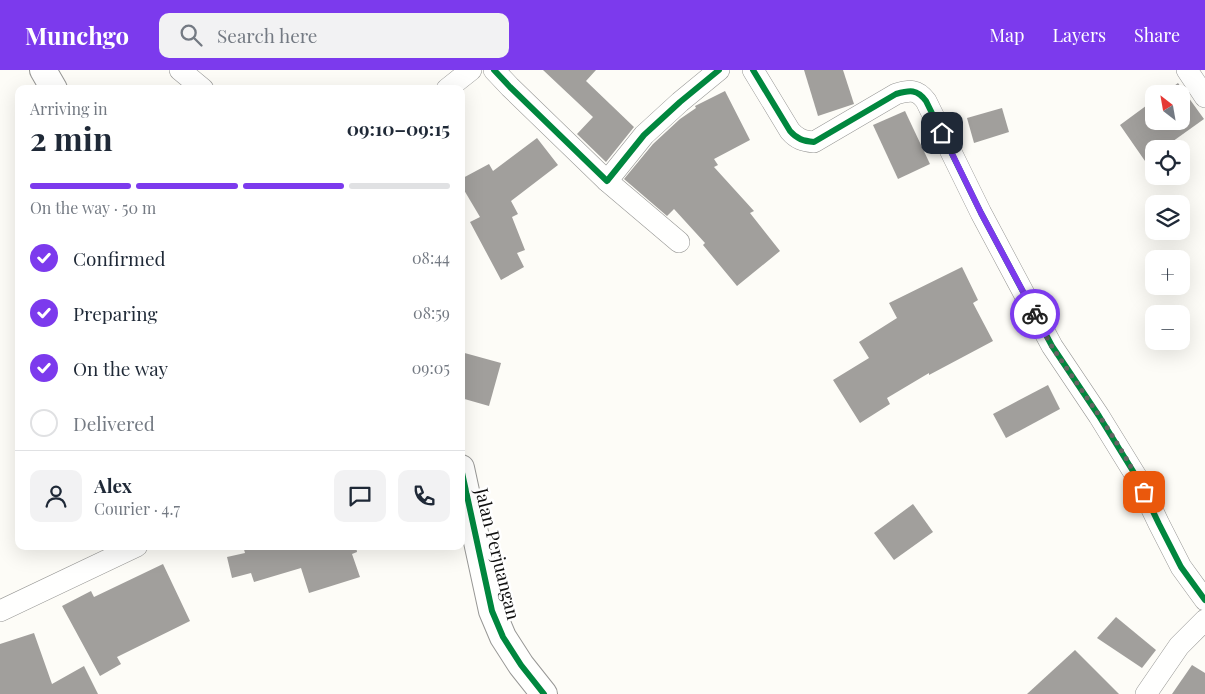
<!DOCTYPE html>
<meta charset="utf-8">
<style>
:root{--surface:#fff;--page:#f2f2f3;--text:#1f2937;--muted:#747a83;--line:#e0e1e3;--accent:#7c3aed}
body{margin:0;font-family:"Playfair Display",serif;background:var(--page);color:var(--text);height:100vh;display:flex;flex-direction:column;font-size:19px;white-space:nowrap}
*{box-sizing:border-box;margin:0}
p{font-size:16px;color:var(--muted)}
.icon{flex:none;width:28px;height:28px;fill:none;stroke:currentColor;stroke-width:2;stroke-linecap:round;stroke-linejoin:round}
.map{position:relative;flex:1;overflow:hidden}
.drawer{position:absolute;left:15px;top:15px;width:450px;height:465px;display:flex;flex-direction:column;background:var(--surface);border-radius:10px;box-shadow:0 5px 20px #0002}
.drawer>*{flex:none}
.needle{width:32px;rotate:329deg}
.tools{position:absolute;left:1145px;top:15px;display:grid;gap:10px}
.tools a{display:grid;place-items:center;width:45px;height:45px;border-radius:10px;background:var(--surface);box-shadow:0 5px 20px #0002;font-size:25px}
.pin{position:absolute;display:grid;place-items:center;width:42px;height:42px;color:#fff;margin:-21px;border-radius:10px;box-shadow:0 2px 8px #0006}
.courier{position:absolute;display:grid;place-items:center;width:50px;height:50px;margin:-25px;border:4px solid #7c3aed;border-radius:50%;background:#fff;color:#222;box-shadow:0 1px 6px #0007}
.overview em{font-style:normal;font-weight:700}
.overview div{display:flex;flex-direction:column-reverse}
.overview{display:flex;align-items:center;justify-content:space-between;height:85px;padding:0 15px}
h1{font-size:32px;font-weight:700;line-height:38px}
.bar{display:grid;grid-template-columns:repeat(4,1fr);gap:8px 5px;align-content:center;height:60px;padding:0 15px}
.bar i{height:6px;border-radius:4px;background:var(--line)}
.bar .active{background:var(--accent)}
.bar p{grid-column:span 4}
.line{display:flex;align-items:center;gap:12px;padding:0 15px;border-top:1px solid var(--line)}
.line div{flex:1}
.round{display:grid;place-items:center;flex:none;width:52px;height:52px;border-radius:10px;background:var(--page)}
ol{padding:0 15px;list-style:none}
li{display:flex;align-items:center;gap:15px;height:55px}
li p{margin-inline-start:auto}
li .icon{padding:5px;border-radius:50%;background:var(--accent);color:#fff;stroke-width:4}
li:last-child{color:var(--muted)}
li i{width:28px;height:28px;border:2px solid var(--line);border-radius:50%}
header{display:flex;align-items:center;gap:30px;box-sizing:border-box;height:70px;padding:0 25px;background:var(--accent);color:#fff}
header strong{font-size:24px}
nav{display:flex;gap:28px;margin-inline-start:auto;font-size:18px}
.search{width:350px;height:45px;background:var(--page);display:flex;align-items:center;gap:12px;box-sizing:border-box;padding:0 18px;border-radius:10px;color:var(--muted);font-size:19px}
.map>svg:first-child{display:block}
.building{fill:#a19f9c}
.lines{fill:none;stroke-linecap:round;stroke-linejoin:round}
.minor-casing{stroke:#979795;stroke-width:22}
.tertiary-casing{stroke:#979795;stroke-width:28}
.minor{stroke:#fffffe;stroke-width:21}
.tertiary{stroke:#fffffe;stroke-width:26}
.cycleway-casing{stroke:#fff;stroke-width:9}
.cycleway{stroke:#00873e;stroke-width:6}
.done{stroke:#646362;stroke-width:5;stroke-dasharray:0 9}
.route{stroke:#7c3aed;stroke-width:6}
.labels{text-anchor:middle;stroke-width:5;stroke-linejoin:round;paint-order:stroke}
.street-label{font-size:18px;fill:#111;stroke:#fff}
</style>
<header>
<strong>Munchgo</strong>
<div class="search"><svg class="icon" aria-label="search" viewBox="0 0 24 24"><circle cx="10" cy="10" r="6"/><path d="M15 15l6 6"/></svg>Search here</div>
<nav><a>Map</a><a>Layers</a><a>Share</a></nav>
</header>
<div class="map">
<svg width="1205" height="624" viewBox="0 0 1205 624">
<rect width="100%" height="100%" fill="#fdfcf7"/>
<g class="building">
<polygon points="543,0 596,0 586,11 634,57 606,92 577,64 593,47"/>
<polygon points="804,0 843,0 854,34 818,46"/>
<polygon points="1178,13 1204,49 1162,79 1154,79 1154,85 1145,91 1120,55 1154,30 1154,51 1181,51 1181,24 1163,24"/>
<polygon points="725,21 750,70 714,89 718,95 714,97 754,141 750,143 780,181 737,216 703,175 705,173 674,139 667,146 624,109 653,74 680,49 696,38 695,36"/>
<polygon points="1002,38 1009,62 974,73 967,48"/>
<polygon points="905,41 930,94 898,109 873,55"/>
<polygon points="537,68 558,95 511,131 518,144 512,147 525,180 517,183 524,197 501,210 470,152 480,147 461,115 461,109 489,94 493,101"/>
<polygon points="962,197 978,230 973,233 993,271 929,305 929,303 887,328 890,334 860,353 833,310 869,288 859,272 897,248 889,233"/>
<polygon points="461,282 501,293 489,336 461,328"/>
<polygon points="1048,315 1060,339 1006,368 993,344"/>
<polygon points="913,434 933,462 894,490 874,463"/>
<polygon points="243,476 356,476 357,482 352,484 360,507 309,523 301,498 254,512 251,503 232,508 227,487 245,483"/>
<polygon points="163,494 190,551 117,587 121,594 100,606 62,536 91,521 94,527"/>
<polygon points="1116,547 1156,580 1142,598 1097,568"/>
<polygon points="34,563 52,614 84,596 98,624 0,624 0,574"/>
<polygon points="1075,580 1119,624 1027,624"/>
<polygon points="1192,595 1205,603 1205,624 1172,624"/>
</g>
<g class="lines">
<g class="minor-casing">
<g id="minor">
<polyline points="180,0 203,19"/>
<polyline points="494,0 510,17 607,111 644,65 680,32 719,0"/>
<path d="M753,0L790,61C797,69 803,71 814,72L896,24C910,20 917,19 926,31L981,143L1052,276L1099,346L1136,406L1159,454L1181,497L1205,530"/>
<polyline points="1187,0 1205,27"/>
<polyline points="447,19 471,0"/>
<polyline points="607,111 679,172"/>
<polyline points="0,541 137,476"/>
<polyline points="1146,624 1179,576 1205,550"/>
</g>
</g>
<g class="tertiary-casing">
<g id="tertiary">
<polyline points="43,0 54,19"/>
<polyline points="461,398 492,541 503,567 521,595 544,624"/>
</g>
</g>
<use href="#minor" class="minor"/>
<use href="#tertiary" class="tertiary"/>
<g class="cycleway-casing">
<g id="cycleway">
<polyline points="494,0 510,17 607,111 644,65 680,32 719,0"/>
<path d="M753,0L790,61C797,69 803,71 814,72L896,24C910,20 917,19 926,31L981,143L1052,276L1099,346L1136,406L1159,454L1181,497L1205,530"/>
<polyline points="461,398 492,541 503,567 521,595 544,624"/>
</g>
</g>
<use href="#cycleway" class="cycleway"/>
</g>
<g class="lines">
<path class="done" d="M1035,244C1041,255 1046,267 1053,278C1084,325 1119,370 1144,422"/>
<polyline class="route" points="942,63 981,143 1035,244"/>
</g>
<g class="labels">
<g class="street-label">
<text transform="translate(497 484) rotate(76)" y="6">Jalan Perjuangan</text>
</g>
</g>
</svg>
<div class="tools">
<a><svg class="needle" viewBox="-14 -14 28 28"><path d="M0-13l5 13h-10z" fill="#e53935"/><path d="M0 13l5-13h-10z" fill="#747a83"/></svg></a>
<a><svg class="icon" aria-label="locate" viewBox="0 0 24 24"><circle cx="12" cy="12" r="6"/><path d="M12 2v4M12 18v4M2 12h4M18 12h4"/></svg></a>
<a><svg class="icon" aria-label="layers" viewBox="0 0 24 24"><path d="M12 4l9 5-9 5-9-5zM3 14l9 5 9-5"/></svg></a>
<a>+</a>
<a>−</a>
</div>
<div class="pin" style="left:1144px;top:422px;background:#ea580c"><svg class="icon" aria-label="bag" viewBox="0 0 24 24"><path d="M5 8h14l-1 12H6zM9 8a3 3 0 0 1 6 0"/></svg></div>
<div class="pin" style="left:942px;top:63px;background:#1f2937"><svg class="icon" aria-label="home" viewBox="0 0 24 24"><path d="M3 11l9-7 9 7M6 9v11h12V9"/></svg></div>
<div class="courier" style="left:1035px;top:244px"><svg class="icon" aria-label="bike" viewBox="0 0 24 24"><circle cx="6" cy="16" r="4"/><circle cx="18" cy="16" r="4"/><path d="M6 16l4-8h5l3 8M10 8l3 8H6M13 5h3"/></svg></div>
<section class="drawer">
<div class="overview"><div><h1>2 min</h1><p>Arriving in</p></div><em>09:10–09:15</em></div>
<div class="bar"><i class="active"></i><i class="active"></i><i class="active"></i><i></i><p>On the way · 50 m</p></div>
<ol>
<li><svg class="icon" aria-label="check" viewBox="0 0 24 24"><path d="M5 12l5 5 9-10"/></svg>Confirmed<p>08:44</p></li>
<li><svg class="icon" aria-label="check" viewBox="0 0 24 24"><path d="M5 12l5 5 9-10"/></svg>Preparing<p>08:59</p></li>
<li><svg class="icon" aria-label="check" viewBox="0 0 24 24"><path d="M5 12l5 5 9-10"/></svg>On the way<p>09:05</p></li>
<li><i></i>Delivered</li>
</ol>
<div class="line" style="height:90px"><a class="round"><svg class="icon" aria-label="person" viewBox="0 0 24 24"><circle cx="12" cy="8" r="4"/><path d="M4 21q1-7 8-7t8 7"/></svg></a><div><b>Alex</b><p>Courier · 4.7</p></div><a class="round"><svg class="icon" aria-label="chat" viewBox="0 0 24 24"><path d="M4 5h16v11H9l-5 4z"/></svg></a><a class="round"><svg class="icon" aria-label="phone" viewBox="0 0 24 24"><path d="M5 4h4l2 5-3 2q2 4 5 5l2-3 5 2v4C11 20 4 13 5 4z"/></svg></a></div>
</section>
</div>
